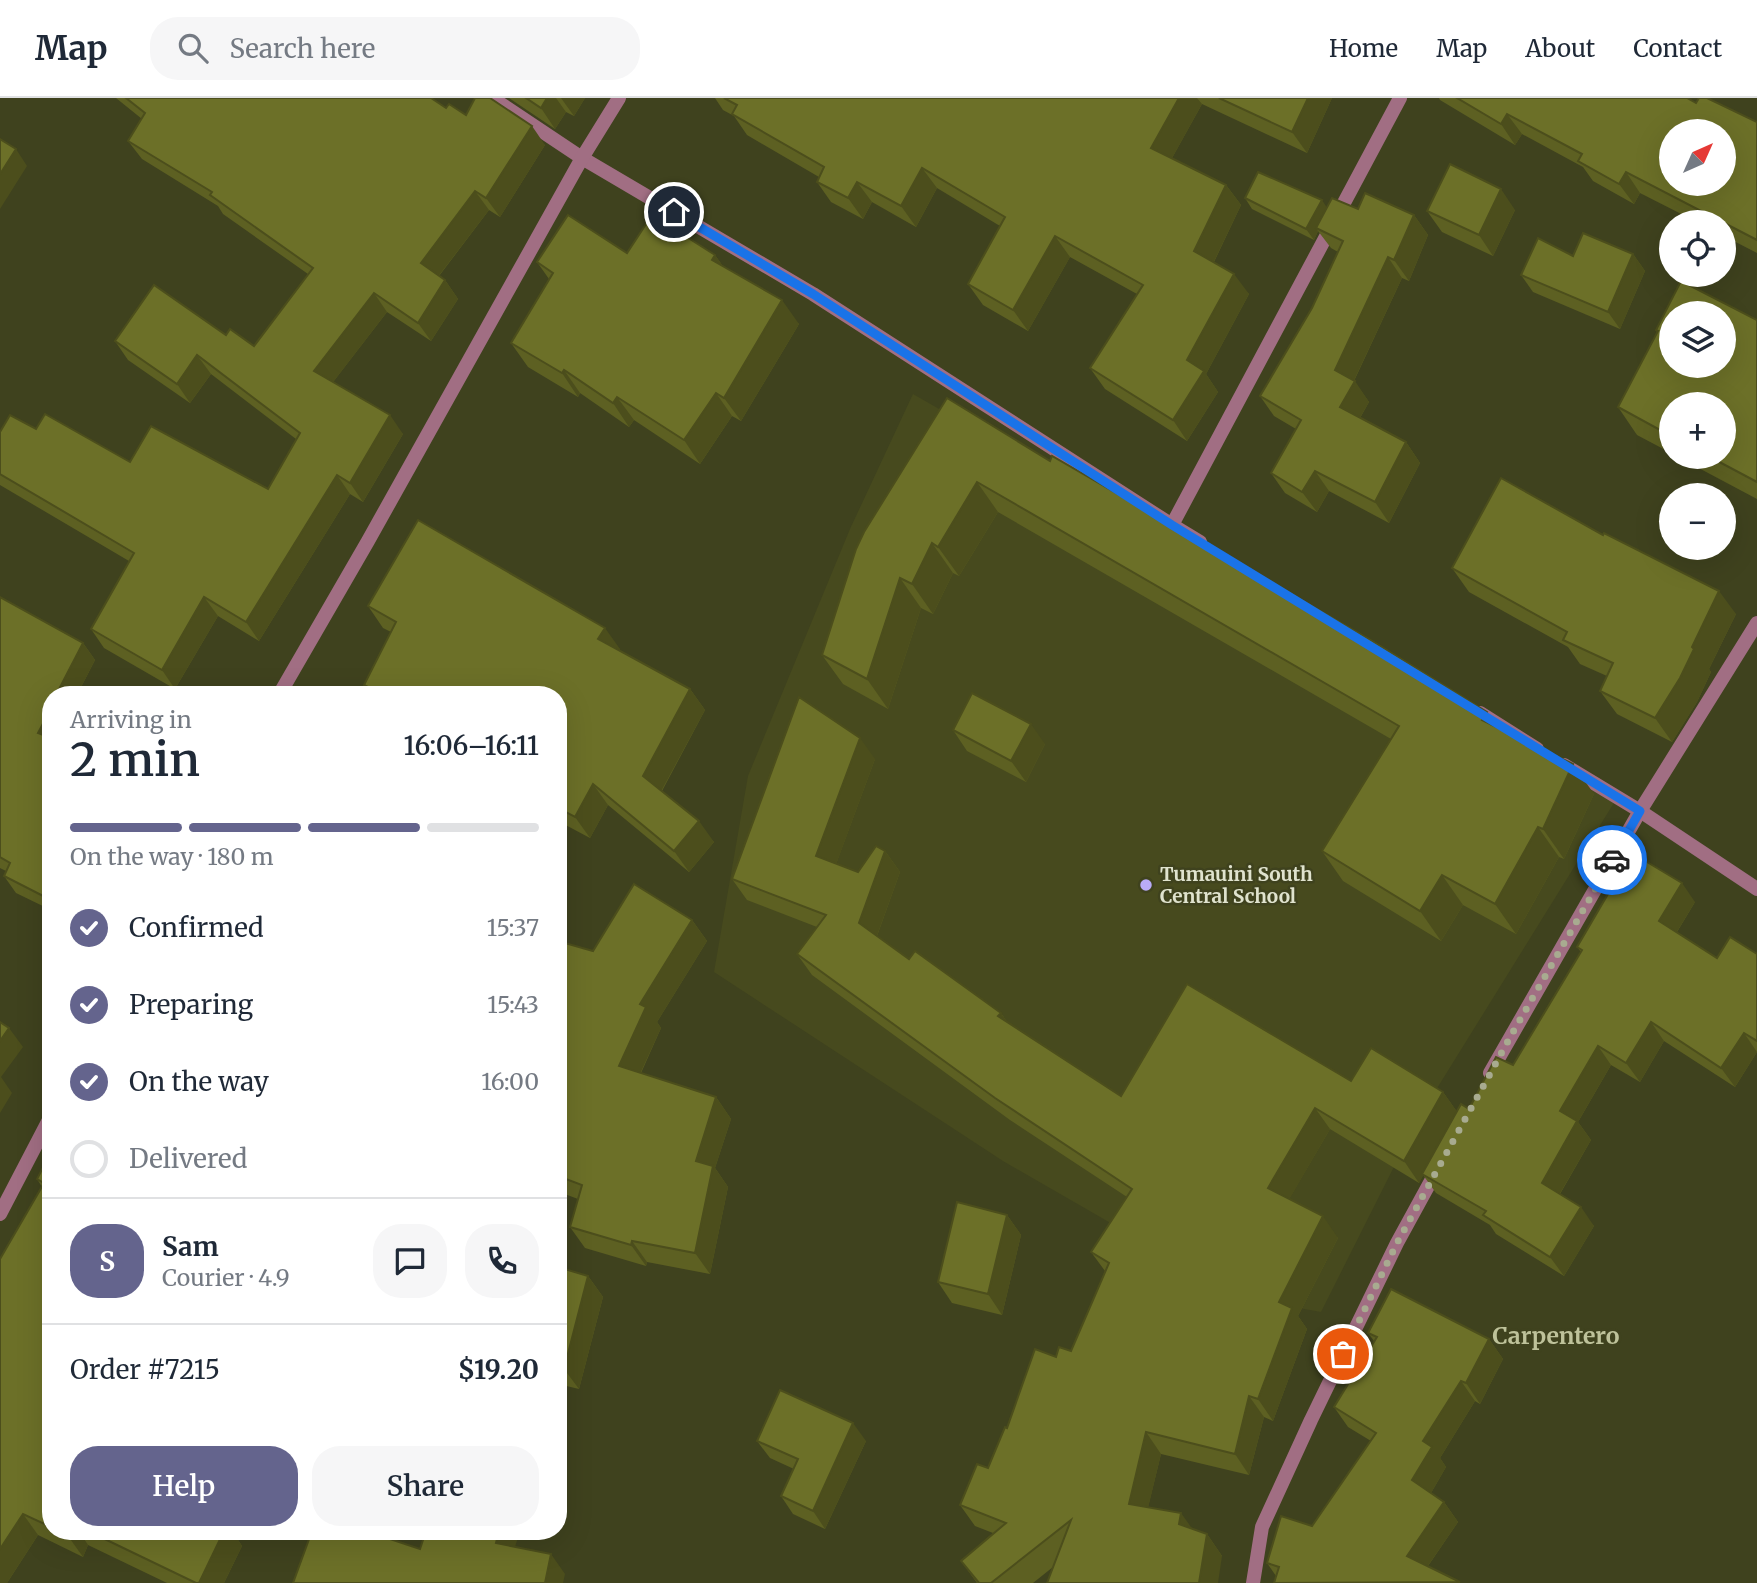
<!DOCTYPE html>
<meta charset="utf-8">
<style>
:root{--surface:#fff;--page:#f6f6f7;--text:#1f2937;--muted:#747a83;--line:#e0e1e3;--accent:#64648d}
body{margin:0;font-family:Merriweather,serif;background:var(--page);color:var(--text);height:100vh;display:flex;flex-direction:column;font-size:26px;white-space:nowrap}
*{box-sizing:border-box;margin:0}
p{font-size:23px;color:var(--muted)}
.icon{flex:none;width:38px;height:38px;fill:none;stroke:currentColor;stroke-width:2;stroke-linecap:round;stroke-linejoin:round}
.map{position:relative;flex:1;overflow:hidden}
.panel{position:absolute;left:42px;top:588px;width:525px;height:854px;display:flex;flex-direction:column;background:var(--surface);border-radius:28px;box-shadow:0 7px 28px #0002}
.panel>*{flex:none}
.needle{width:46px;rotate:45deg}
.controls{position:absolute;left:1659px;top:21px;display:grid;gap:14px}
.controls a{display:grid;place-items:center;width:77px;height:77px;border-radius:50%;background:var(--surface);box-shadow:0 7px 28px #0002;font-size:35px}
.pin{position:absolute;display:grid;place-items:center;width:60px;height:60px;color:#fff;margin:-30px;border:4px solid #fff;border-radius:50%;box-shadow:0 2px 7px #0007}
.courier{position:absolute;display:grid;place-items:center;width:70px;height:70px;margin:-35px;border:5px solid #1a73e8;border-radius:50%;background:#fff;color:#222;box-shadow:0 2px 9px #0007}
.head em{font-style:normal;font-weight:600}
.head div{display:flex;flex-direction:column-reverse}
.head{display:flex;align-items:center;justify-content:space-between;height:119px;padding:0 28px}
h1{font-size:46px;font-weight:600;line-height:52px}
.bar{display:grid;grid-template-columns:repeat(4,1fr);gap:10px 7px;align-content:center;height:84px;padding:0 28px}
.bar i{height:9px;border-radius:5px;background:var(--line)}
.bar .selected{background:var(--accent)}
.bar p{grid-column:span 4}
.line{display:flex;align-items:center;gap:18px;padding:0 28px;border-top:2px solid var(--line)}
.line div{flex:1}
.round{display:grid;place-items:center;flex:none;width:74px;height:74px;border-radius:28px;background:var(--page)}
ol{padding:0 28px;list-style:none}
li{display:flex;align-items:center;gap:21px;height:77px}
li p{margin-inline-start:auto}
li .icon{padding:7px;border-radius:50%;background:var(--accent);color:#fff;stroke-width:4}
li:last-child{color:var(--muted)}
li i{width:38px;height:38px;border:4px solid var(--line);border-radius:50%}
.action{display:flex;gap:14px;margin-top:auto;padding:14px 28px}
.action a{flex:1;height:80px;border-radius:28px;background:var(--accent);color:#fff;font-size:28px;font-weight:600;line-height:80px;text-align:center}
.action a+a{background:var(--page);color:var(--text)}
header{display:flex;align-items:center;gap:42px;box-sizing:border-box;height:98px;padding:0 35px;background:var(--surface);border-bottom:2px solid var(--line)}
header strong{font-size:33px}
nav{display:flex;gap:38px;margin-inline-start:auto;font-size:24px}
.search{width:490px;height:63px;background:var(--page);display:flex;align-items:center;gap:18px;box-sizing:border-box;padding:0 24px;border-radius:28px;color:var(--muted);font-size:26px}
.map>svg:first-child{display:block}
.built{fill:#474a1e}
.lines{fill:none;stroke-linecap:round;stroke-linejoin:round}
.minor{stroke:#a16e83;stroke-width:14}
.wall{fill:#5d6022}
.shaded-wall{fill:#4c4e1c}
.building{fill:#6c7028;stroke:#4c4e1c;stroke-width:2;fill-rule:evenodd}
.done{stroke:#a8ab90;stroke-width:7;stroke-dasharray:0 12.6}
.route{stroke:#1a73e8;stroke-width:9}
.poi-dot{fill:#b9abf7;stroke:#3f421e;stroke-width:2.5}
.labels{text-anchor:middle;stroke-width:5;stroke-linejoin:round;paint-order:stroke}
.poi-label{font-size:19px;font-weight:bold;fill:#e0e3ce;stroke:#3f421e;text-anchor:start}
.quarter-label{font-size:23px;font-weight:bold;fill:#bec29a;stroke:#3f421e}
</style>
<header>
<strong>Map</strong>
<div class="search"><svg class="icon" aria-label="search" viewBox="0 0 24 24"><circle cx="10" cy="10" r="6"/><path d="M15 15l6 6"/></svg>Search here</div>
<nav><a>Home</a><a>Map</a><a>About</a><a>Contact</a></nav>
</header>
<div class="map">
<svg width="1757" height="1485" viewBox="0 0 1757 1485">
<rect width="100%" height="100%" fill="#3f421e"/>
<polygon class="built" points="913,296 1617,700 1418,1021 1321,1214 1239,1199 1003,1063 714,874 748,678 850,431"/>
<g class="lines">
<g class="minor">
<polyline points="492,0 582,60 813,196 1172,427"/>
<polyline points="1200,444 1172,427 1400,0"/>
<polyline points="279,597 368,443 582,60 619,0"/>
<polyline points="1480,615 1537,651"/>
<polyline points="1564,667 1640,713 1757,791"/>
<polyline points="1490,975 1640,713 1757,525"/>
<polyline points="0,1116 51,1018"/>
<polyline points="1253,1485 1262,1429 1311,1322 1397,1145 1438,1070"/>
</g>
</g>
<g class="wall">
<polygon points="116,0 431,0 446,10 545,47 500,119 489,112 439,178 445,182 458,201 431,243 387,214 333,284 403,336 363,404 350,396 259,543 218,518 175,591 104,550 91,531 129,463 0,387 0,334 36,331 130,364 268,391 296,341 211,276 190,305 128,262 115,243 226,237 254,248 308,176 223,116 218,108 142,61 128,43 142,21"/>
<polygon points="509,0 585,0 574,18 566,14 555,31"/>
<polygon points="715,0 1332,0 1307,55 1202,6 1172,60 1226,87 1241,107 1214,164 1249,196 1206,276 1218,294 1187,343 1105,291 1090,270 1137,196 1070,159 1028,233 983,207 968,186 1000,128 937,90 916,129 872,104 863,121 831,104 817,84 819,79 747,37 734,18 723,12"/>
<polygon points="1439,0 1687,0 1696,5 1757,24 1757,155 1724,138 1724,124 1697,124 1640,95 1634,106 1593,83 1583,69 1522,36 1515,47 1440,2"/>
<polygon points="1245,100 1327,110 1358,111 1414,117 1428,137 1409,183 1402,180 1354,283 1369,304 1360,320 1406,344 1420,365 1389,425 1329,393 1317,414 1285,395 1271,375 1296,331 1274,318 1260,298 1312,210 1338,154 1331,150 1318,133 1314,142 1252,111"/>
<polygon points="1515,112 1493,158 1442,134 1427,113"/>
<polygon points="627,155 715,157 722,167 799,226 741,323 732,318 700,366 634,322 629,329 580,295 578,299 528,269 511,245 549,181 537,164"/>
<polygon points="1633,156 1645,173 1620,231 1533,194 1521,177 1573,158"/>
<polygon points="1757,222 1757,401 1678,359 1724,359 1671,306 1671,355 1637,337 1618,309 1657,234 1656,232"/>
<polygon points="947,300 1050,363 1487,614 1498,630 1594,696 1564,761 1559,759 1516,836 1463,807 1441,843 1343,783 1322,753 1391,641 998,414 959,478 953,475 933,516 921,510 888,611 843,586 822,557"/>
<polygon points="1452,470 1736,516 1709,571 1711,574 1697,604 1672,644 1617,616 1600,593 1607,578 1580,566 1568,549 1469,494"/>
<polygon points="0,499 83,545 95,562 77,597 51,597 51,812 16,795 4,778 6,773 0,770"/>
<polygon points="368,508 620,551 619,552 690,591 705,612 662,693 714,744 689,774 608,707 590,740 558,723 558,597 371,597 364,587 391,534 383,530"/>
<polygon points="953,632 1045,646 1026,684 967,653"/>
<polygon points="875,661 836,766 858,774 885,753 900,774 877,838 909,861 1001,915 1007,924 1121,998 1351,983 1443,994 1457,1014 1469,1011 1513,967 1581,854 1577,849 1695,804 1677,834 1717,860 1757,856 1757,954 1735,989 1664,943 1640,984 1611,967 1578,1024 1591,1042 1560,1096 1594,1128 1564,1178 1496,1136 1490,1127 1436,1095 1423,1077 1419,1085 1330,1031 1289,1101 1338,1140 1298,1218 1307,1231 1273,1323 1264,1319 1249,1377 1161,1356 1148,1409 1192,1431 1207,1436 1222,1458 1053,1469 1033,1485 977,1485 961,1463 993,1435 975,1428 960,1407 988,1370 1007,1330 1056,1259 1071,1253 1105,1173 1091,1154 1127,1099 1010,1022 812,877 797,856 817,829 747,802 732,781"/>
<polygon points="692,822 707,843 657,924 661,930 641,975 716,999 731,1021 715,1070 728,1089 710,1176 647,1164 646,1168 585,1150 570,1129 578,1101 562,1095 558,1090 558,843 593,853"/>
<polygon points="51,1054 51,1433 232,1433 242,1448 224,1485 167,1485 88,1447 83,1459 38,1437 7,1485 0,1485 42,1089 37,1081"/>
<polygon points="1007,1117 1021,1137 1002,1217 952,1205 938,1184"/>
<polygon points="558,1169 588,1178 603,1199 579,1291 558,1286"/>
<polygon points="1368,1235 1489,1241 1503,1261 1480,1306 1475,1303 1440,1360 1446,1369 1431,1395 1444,1404 1458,1424 1428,1468 1276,1478 1267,1465 1312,1428 1371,1343 1348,1329 1334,1309 1374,1243"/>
<polygon points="757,1343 866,1343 825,1431 793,1416 781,1398 794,1371 770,1360"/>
</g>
<g class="shaded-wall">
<polygon points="547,0 556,0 566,14 555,31 541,10"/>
<polygon points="561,0 585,0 574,18"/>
<polygon points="1179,0 1197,0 1202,6 1166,71 1151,50"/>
<polygon points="1308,0 1332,0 1307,55 1292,34"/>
<polygon points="1507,16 1522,36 1515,47 1501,26"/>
<polygon points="532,28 545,47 500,119 486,100"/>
<polygon points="16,51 27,68 0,111 0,76"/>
<polygon points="922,70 937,90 916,129 901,108"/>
<polygon points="1626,74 1640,95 1634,106 1619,86"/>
<polygon points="857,84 872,104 863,121 848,100"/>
<polygon points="1226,87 1241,107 1209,174 1194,153"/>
<polygon points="1501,91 1515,112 1493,158 1479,137"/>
<polygon points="475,93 489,112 434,184 421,165"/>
<polygon points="1322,102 1329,113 1316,130 1318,133 1314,142 1306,131"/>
<polygon points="1414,117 1428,137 1409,183 1394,162"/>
<polygon points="1055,138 1070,159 1028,233 1013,212"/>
<polygon points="1633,156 1645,173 1620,231 1608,214"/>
<polygon points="715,157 732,181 712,162"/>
<polygon points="1388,159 1402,180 1350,291 1355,283 1369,304 1354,330 1340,309 1335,272"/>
<polygon points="1234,176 1249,196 1206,276 1218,294 1187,343 1173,322 1187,262"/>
<polygon points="445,182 458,201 431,243 418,225"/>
<polygon points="374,195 387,214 327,292 314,273"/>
<polygon points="782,202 799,226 741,323 724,300"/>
<polygon points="197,257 211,276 190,305 177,286"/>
<polygon points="564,272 580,295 578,299 562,275"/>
<polygon points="716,295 732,318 700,366 684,342"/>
<polygon points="617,299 634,322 629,329 613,305"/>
<polygon points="390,317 403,336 363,404 350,385"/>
<polygon points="1406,344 1420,365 1389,425 1375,404"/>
<polygon points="1315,373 1329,393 1317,414 1302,394"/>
<polygon points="337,377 350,396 259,543 246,524"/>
<polygon points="977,384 998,414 959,478 938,449"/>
<polygon points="932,445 953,475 933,516 912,486"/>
<polygon points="900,480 921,510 888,611 867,581"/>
<polygon points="1719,493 1736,516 1709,571 1711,574 1697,604 1672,644 1655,620"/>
<polygon points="204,499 218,518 175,591 162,572"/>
<polygon points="605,530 620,551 613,562 598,541"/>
<polygon points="83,545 95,562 77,597 56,597"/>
<polygon points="690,591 705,612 658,699 643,678"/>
<polygon points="51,606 50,652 38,635 44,619"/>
<polygon points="1487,614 1508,644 1482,622"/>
<polygon points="1031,626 1045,646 1026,684 1011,663"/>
<polygon points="860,640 875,661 831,780 816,758"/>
<polygon points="1573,666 1594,696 1564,761 1543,731"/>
<polygon points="593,686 608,707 590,740 575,719"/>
<polygon points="699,723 714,744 689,774 674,753"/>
<polygon points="1538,729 1559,759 1516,836 1495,806"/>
<polygon points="885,753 900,774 874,846 859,825"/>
<polygon points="1442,777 1463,807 1441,843 1420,813"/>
<polygon points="1682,785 1695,804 1672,842 1659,823"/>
<polygon points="692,822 707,843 657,924 661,930 634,989 619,968 640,906"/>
<polygon points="1001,915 1015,936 998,918"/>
<polygon points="1651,924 1664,943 1640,984 1626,965"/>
<polygon points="9,930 23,949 1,979 12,995 0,1015 0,943"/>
<polygon points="1744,935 1757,954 1735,989 1721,970"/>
<polygon points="1598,948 1611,967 1578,1024 1591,1042 1555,1104 1542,1085 1560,1013"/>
<polygon points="1443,994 1458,1015 1419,1085 1404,1063"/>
<polygon points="716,999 731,1021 715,1070 728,1089 710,1176 695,1155 696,1063"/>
<polygon points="1315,1010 1330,1031 1283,1112 1268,1090"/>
<polygon points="1581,1109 1594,1128 1564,1178 1550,1159"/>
<polygon points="1007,1117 1021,1137 1002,1217 988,1196"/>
<polygon points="1323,1118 1338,1140 1298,1218 1307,1231 1273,1323 1258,1301 1279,1204"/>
<polygon points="632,1143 647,1164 646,1168 631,1147"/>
<polygon points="588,1178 603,1199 579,1291 564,1271"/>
<polygon points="1489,1241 1503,1261 1480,1306 1466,1285"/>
<polygon points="1461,1283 1475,1303 1440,1360 1446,1369 1427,1402 1412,1382 1423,1343"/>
<polygon points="1249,1298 1264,1319 1249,1377 1235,1356"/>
<polygon points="853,1325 866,1343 825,1431 813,1413"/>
<polygon points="1146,1334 1161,1356 1144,1427 1129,1406"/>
<polygon points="1444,1404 1458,1424 1421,1478 1407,1458"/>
<polygon points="1181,1415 1196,1436 1179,1426"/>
<polygon points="23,1416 38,1437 7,1485 0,1485 0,1451"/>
<polygon points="70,1433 79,1433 88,1447 83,1459 68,1438"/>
<polygon points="224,1433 232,1433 242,1448 224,1485 199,1485"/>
<polygon points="499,1433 520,1433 510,1465 496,1445"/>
<polygon points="1207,1436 1222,1458 1218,1485 1199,1485"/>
<polygon points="551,1456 565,1476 563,1485 545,1485"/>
</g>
<g class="building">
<polygon points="126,0 431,0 446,10 449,6 466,17 475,0 490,0 532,28 486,100 475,93 421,165 445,182 418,225 374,195 314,273 390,317 350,385 337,377 246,524 204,499 162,572 91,531 134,455 0,376 0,334 10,317 36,331 45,316 130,364 151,328 268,391 300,335 197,257 177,286 115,243 154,187 226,237 230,231 254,248 313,170 210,97 212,94 128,43 145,15"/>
<polygon points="526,0 547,0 541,10"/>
<polygon points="724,0 1179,0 1151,50 1226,87 1194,153 1234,176 1187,262 1204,273 1173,322 1090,270 1143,187 1055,138 1013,212 968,186 1005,119 922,70 901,108 857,84 848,100 817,84 824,69 732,16 737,7"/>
<polygon points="1219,0 1308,0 1292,34"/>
<path d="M1457,0H1687L1696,5L1699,0H1707L1757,24V142L1626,74L1619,86L1578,63L1582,56L1507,16L1501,26ZM1671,33H1724V86H1671Z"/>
<polygon points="0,41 16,51 0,76"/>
<polygon points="1450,66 1501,91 1479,137 1427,113"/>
<polygon points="1258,74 1322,102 1306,131 1245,100"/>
<polygon points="1365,95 1414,117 1394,162 1388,159 1335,272 1355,283 1340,309 1406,344 1375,404 1315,373 1302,394 1271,375 1301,322 1260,298 1312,210 1343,143 1316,130 1332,100 1358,111"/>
<polygon points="568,117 627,155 652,117 715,157 712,162 782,202 724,300 716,295 684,342 617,299 613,305 564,272 562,275 511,245 553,175 537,164"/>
<polygon points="1583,135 1633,156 1608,214 1521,177 1538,140 1573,158"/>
<path d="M1681,183L1757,222V384L1710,359H1724V306H1671V338L1618,309L1658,233L1656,232ZM1671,215H1724V268H1671Z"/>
<polygon points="947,300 1050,363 1052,358 1369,541 1487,614 1482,622 1573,666 1543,731 1538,729 1495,806 1442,777 1420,813 1322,753 1399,628 977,384 938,449 932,445 912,486 900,480 867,581 822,557 856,451 864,434"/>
<polygon points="1501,380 1603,437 1604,435 1719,493 1692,549 1694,551 1680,580 1655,620 1600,593 1613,565 1563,542 1567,534 1452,470"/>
<polygon points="418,422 605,530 598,541 690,591 643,678 699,723 674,753 593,686 575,719 558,710 558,597 383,597 364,587 396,524 368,508"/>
<polygon points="0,499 83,545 56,597 51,597 51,606 44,619 46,620 38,635 51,640 51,802 4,778 10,765 0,759"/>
<polygon points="972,595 1031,626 1011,663 953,632"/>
<polygon points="799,599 860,640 816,758 858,774 876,748 885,753 859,825 909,861 915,853 1001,915 998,918 1121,998 1187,886 1351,983 1371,950 1443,994 1404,1063 1315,1010 1268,1090 1323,1118 1279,1204 1292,1210 1258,1301 1249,1298 1235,1356 1146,1334 1129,1406 1181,1415 1179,1426 1207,1436 1199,1485 1047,1485 1071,1422 991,1485 979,1485 961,1463 1006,1425 960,1407 977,1366 988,1370 1005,1329 1007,1330 1035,1251 1056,1259 1059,1249 1071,1253 1109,1165 1091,1154 1132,1091 995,1000 797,856 826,817 732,781"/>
<polygon points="1632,755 1682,785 1659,823 1717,860 1730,839 1757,856 1757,943 1744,935 1721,970 1651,924 1626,965 1598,948 1560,1013 1577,1023 1542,1085 1581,1109 1550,1159 1483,1117 1486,1113 1422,1076 1461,1006 1469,1011 1496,959 1513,967 1582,852 1577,849"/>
<polygon points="634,786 692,822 640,906 646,909 619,968 716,999 696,1063 713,1068 695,1155 632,1143 631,1147 570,1129 582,1087 558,1078 558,843 593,853"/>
<polygon points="0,924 9,930 0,943"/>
<polygon points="51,1054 51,1429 23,1416 0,1451 0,1161 44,1085 37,1081"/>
<polygon points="957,1104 1007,1117 988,1196 938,1184"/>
<polygon points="558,1169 588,1178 564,1271 558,1269"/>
<polygon points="1391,1191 1489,1241 1466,1285 1461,1283 1423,1343 1432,1349 1412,1382 1444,1404 1407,1458 1460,1484 1274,1485 1279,1469 1267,1465 1281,1418 1312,1428 1376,1335 1334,1309 1377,1239 1368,1235"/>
<polygon points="780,1292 853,1325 813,1413 781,1398 798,1361 757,1343"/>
<polygon points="59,1433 70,1433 68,1438"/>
<polygon points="88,1433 224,1433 199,1485 196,1485"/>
<polygon points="312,1433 366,1433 420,1451 426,1433 499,1433 496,1445 551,1456 545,1485 293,1485"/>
</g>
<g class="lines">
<polyline class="done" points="1343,1256 1397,1145 1513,934 1612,762"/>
<polyline class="route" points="674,114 813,196 1172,427 1640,713 1612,762"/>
</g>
<circle class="poi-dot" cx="1146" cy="787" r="7"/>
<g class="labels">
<g class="poi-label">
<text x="1160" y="783">Tumauini South<tspan x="1160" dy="22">Central School</tspan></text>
</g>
<g class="quarter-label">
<text x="1556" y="1246">Carpentero</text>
</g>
</g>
</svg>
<div class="controls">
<a><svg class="needle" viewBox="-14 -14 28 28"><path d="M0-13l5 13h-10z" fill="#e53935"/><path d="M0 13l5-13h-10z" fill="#747a83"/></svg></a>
<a><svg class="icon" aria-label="locate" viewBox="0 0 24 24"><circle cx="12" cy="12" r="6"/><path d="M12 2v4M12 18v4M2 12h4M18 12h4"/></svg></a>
<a><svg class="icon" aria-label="layers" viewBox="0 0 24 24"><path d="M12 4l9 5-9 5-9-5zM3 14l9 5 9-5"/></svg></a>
<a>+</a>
<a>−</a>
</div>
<div class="pin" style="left:1343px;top:1256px;background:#ea580c"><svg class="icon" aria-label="bag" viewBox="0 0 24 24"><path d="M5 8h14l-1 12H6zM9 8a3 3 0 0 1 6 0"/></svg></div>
<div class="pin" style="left:674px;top:114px;background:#1f2937"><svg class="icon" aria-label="home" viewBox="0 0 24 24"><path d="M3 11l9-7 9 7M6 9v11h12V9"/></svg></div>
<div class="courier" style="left:1612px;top:762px"><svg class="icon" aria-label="car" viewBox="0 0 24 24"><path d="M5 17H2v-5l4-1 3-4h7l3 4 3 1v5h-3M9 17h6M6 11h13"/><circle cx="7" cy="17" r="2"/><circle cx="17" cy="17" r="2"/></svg></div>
<section class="panel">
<div class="head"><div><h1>2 min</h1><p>Arriving in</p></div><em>16:06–16:11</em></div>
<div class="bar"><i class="selected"></i><i class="selected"></i><i class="selected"></i><i></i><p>On the way · 180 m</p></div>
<ol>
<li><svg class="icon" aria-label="check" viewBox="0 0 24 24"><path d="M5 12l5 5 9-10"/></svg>Confirmed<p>15:37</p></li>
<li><svg class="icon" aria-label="check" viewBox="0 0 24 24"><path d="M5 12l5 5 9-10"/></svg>Preparing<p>15:43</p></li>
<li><svg class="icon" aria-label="check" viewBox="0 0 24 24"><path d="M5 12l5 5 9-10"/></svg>On the way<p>16:00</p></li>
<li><i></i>Delivered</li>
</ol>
<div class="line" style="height:126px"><b class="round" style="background:var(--accent);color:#fff">S</b><div><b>Sam</b><p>Courier · 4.9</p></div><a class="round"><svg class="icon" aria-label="chat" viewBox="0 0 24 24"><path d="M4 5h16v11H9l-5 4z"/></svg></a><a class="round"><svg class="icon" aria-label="phone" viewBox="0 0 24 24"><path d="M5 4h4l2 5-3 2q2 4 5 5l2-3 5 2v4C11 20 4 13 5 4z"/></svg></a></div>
<div class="line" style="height:91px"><div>Order #7215</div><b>$19.20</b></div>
<div class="action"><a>Help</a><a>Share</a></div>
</section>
</div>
